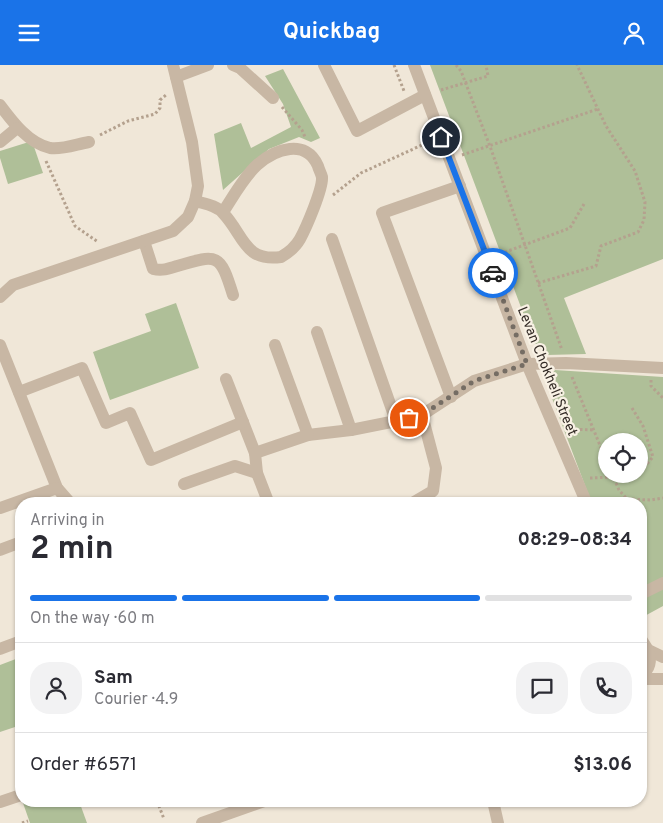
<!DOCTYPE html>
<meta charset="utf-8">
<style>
:root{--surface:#fff;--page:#f2f2f3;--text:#2b2b33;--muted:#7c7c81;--line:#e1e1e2;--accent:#1a73e8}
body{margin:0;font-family:Overpass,sans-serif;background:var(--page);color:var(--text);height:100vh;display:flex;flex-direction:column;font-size:19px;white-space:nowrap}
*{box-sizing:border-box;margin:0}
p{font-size:16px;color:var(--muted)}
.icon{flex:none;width:28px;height:28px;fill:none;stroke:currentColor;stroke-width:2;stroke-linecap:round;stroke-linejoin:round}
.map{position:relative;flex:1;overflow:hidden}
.drawer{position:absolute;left:15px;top:432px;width:632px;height:310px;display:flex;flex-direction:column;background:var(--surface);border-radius:20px;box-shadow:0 1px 4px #0004}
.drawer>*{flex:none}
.tools{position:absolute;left:598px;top:368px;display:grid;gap:10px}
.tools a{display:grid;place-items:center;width:50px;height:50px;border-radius:50%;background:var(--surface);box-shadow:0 1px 4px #0004;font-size:25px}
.pin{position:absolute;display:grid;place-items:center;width:42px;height:42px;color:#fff;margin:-21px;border:2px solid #fff;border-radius:50%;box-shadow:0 1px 5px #0007}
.courier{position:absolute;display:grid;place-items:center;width:50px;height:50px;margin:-25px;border:4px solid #1a73e8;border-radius:50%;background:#fff;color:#222;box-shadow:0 1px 6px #0007}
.overview em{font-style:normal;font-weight:700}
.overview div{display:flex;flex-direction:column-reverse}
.overview{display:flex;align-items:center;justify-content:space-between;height:85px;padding:0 15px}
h1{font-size:32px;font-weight:700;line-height:38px}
.bar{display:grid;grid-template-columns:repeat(4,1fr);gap:8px 5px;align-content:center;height:60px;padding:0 15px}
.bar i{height:6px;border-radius:4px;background:var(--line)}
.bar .active{background:var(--accent)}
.bar p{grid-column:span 4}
.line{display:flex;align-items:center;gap:12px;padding:0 15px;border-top:1px solid var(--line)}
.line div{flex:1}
.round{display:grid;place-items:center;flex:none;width:52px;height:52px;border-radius:20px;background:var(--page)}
header{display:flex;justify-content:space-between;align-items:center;height:65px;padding:0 15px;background:var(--accent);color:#fff;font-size:22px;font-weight:700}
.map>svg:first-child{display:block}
.green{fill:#afbf98;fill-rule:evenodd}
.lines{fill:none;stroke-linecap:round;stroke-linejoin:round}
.path{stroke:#b4a18e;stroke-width:3;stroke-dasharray:2.5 2.5;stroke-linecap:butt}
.minor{stroke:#c8b7a4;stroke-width:12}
.done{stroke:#756d64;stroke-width:5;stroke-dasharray:0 9}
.route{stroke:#1a73e8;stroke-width:6}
.labels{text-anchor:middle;stroke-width:4.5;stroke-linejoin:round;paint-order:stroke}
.street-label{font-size:14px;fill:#332b26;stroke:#f8f1e4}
</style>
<header><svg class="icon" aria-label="menu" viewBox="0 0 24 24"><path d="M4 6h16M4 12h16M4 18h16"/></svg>Quickbag<svg class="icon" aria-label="person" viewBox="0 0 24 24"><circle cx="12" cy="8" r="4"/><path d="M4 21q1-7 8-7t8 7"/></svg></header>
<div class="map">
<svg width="663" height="758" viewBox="0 0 663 758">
<rect width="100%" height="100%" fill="#f0e7d8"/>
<g class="green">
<polygon points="430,0 663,0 663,194 564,233 586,289 547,290 534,277"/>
<polygon points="283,4 320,73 311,77 299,72 269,84 223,125 214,69 241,58 251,83 291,62 283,39 265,11"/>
<polygon points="32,76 43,108 8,119 0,93 0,86"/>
<polygon points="176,238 199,303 110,335 93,287 151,266 145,249"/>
<path d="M555,305L663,312V541L641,553V439H592L547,320L550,312ZM606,376H639V409H606Z"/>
<polygon points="21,592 21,660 0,667 0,600"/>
<polygon points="27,736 79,736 87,758 30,758 23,738"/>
</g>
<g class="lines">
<g class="path">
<polyline points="394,0 404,26"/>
<polyline points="456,0 461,6 491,84 562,285"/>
<polyline points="441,25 488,11 486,0"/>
<polyline points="282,42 302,65 305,72"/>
<polyline points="100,70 128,56 155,49 160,43 160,35 166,30"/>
<polyline points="462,90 598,44"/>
<polyline points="46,96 75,161 98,177"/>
<polyline points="333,130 361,108 422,80"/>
<polyline points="500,189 570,163 584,139"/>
<polyline points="538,218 596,201 601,181 638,167 644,155 645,137 635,106 606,61 577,0"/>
<polyline points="572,312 606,395"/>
<polyline points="551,315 555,324"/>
<polyline points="651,315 651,321 663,333"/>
<polyline points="632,343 643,361 653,392 639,408"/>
<polyline points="570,364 594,365"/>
<polyline points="612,409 619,425 627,434 651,435 663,433"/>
<polyline points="590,413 636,411 638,409"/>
<polyline points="157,736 164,754"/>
<polyline points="22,758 28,756"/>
</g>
<g class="minor">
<polyline points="233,0 240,3 273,33"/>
<polyline points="324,0 357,66 425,30"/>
<polyline points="414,0 527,299 587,439"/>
<polyline points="176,12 208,0"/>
<path d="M0,40C12,56 28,78 50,83C62,85 77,79 89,77"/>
<polyline points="0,77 17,63"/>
<path d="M195,136C205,139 216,140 223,148C244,170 244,197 281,192C288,188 296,181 300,174C306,163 323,124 322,112C321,108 319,105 318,101C306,73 275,84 257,100C243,113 233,132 223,147"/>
<polyline points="332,174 396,356 422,350 474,316 527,299 566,298 663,303"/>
<path d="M144,176L153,204C162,206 168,204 177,201C218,189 220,188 233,230"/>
<polyline points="0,232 13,220 173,166 188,152 195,136 198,121 192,77 173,0"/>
<polyline points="317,267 351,365"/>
<polyline points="0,280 57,423 71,439"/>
<polyline points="275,280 308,370 351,365 396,356"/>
<polyline points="226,314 255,388"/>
<polyline points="19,327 82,303 106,358 130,348 151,395 243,357"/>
<polyline points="451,332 382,148 460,121"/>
<polyline points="184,419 235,401 257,408"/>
<polyline points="269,439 257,408 255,388 308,370"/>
<polyline points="411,439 433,426 436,403 422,350"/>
<polyline points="0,443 57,423"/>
<polyline points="0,485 21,477"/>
<polyline points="641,529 663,518"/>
<polyline points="641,574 648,585 663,592"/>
<polyline points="0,584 21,576"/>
<path d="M641,611C650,604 652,596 648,585"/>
<polyline points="641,614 663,614"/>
<polyline points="493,736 498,758"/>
<polyline points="0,737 21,730"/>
<polyline points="202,758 264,736"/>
</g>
</g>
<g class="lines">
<polyline class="done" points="409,353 422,350 474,316 527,299 493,208"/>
<polyline class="route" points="441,72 493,208"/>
</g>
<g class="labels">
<g class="street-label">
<text transform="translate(548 306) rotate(68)" y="5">Levan Chokheli Street</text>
</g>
</g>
</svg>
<div class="tools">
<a><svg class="icon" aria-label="locate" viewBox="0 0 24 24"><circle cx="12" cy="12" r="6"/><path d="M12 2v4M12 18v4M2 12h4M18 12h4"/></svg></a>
</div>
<div class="pin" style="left:409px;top:353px;background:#ea580c"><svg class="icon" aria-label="bag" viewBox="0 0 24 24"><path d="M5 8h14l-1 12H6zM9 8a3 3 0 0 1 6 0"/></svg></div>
<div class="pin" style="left:441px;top:72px;background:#1f2937"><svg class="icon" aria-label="home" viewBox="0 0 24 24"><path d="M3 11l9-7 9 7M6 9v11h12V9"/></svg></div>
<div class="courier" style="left:493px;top:208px"><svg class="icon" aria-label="car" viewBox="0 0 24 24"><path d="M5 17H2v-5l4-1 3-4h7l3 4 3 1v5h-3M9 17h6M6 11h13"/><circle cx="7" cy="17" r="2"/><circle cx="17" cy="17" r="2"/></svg></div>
<section class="drawer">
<div class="overview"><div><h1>2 min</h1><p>Arriving in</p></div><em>08:29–08:34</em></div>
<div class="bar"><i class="active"></i><i class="active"></i><i class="active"></i><i></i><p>On the way · 60 m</p></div>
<div class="line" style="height:90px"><a class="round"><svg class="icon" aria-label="person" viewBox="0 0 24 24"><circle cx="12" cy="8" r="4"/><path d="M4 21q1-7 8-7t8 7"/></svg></a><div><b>Sam</b><p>Courier · 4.9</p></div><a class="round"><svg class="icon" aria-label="chat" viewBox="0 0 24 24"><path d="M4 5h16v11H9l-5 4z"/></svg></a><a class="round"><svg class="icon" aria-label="phone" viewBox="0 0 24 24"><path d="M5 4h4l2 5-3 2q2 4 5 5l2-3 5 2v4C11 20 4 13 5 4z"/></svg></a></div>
<div class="line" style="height:65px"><div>Order #6571</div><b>$13.06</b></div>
</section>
</div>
